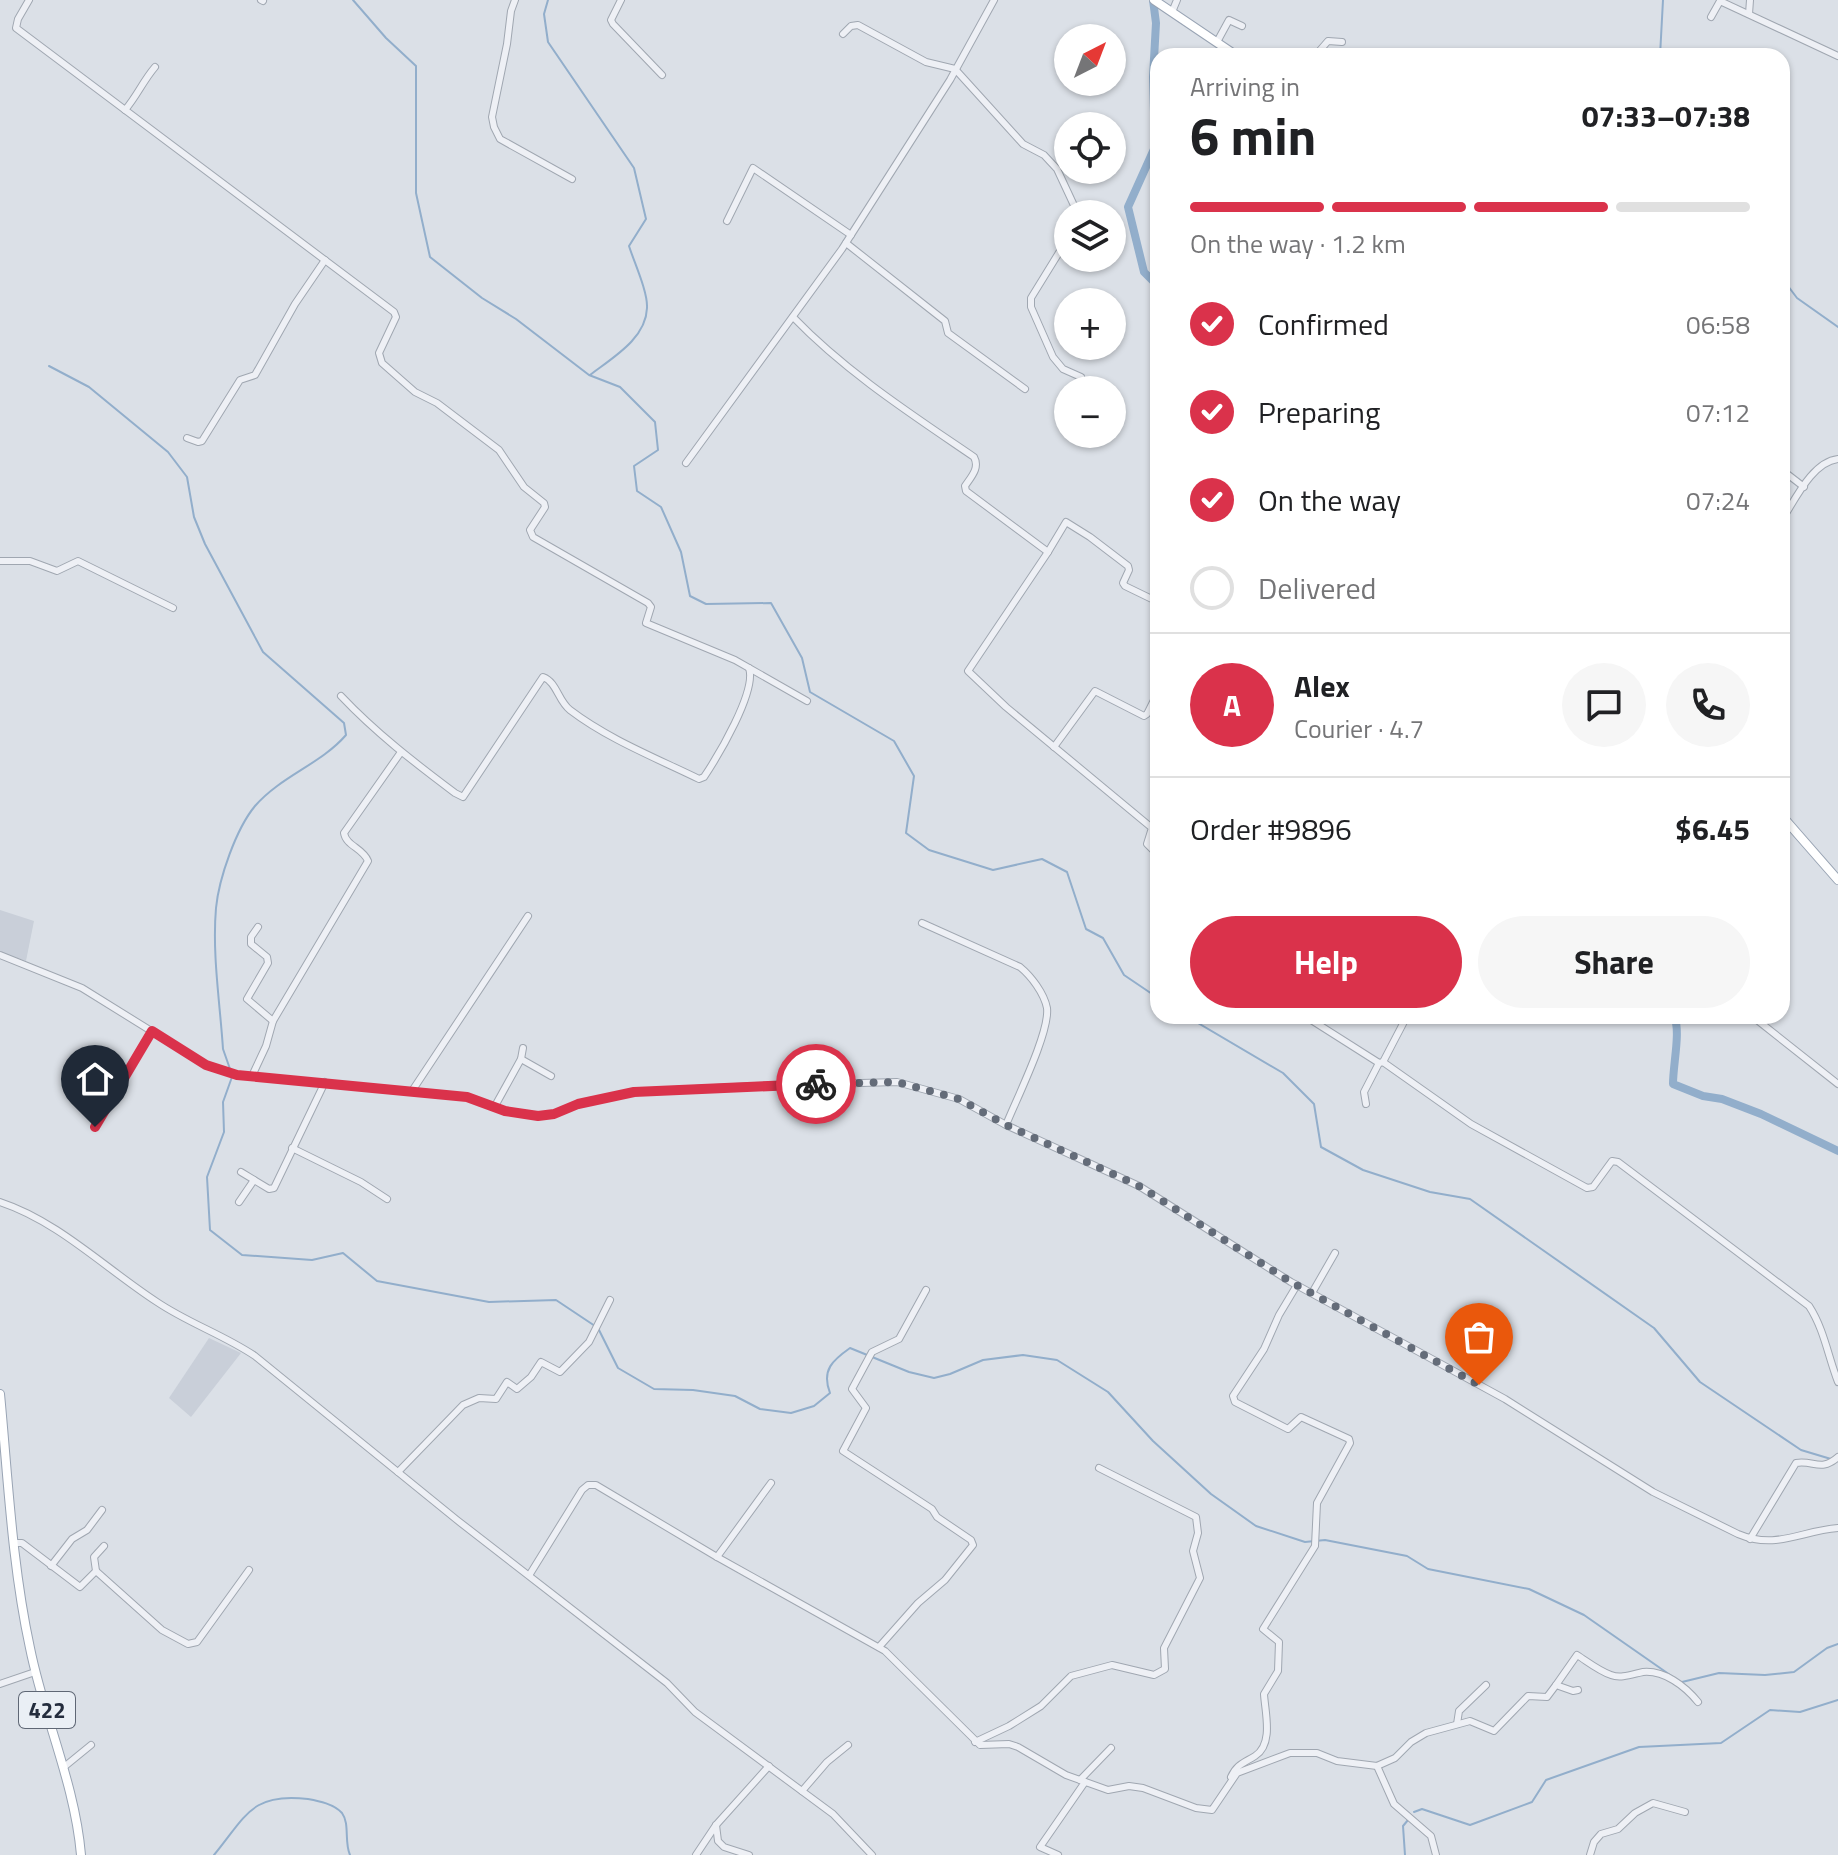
<!DOCTYPE html>
<meta charset="utf-8">
<style>
:root{--surface:#fff;--page:#f6f6f6;--text:#202124;--muted:#757577;--line:#e0e0e0;--accent:#da324b}
body{margin:0;font-family:"Titillium Web",sans-serif;background:var(--page);color:var(--text);height:100vh;display:flex;flex-direction:column;font-size:30px;white-space:nowrap}
*{box-sizing:border-box;margin:0}
p{font-size:26px;color:var(--muted)}
.icon{flex:none;width:44px;height:44px;fill:none;stroke:currentColor;stroke-width:2;stroke-linecap:round;stroke-linejoin:round}
.map{position:relative;flex:1;overflow:hidden}
.details{position:absolute;left:1150px;top:48px;width:640px;height:976px;display:flex;flex-direction:column;background:var(--surface);border-radius:24px;box-shadow:0 2px 6px #0004}
.details>*{flex:none}
.needle{width:52px;rotate:42deg}
.fabs{position:absolute;left:1054px;top:24px;display:grid;gap:16px}
.fabs a{display:grid;place-items:center;width:72px;height:72px;border-radius:50%;background:var(--surface);box-shadow:0 2px 6px #0004;font-size:40px}
.pin{position:absolute;display:grid;place-items:center;width:68px;height:68px;color:#fff;margin:-82px -34px;border-radius:50% 50% 50% 0;rotate:-45deg;box-shadow:0 0 8px #0007}
.pin .icon{rotate:45deg}
.courier{position:absolute;display:grid;place-items:center;width:80px;height:80px;margin:-40px;border:6px solid #da324b;border-radius:50%;background:#fff;color:#222;box-shadow:0 2px 10px #0007}
.headline em{font-style:normal;font-weight:700}
.headline div{display:flex;flex-direction:column-reverse}
.headline{display:flex;align-items:center;justify-content:space-between;height:136px;padding:0 40px}
h1{font-size:52px;font-weight:700;line-height:60px}
.bar{display:grid;grid-template-columns:repeat(4,1fr);gap:12px 8px;align-content:center;height:96px;padding:0 40px}
.bar i{height:10px;border-radius:6px;background:var(--line)}
.bar .selected{background:var(--accent)}
.bar p{grid-column:span 4}
.line{display:flex;align-items:center;gap:20px;padding:0 40px;border-top:2px solid var(--line)}
.line div{flex:1}
.round{display:grid;place-items:center;flex:none;width:84px;height:84px;border-radius:42px;background:var(--page)}
ol{padding:0 40px;list-style:none}
li{display:flex;align-items:center;gap:24px;height:88px}
li p{margin-inline-start:auto}
li .icon{padding:8px;border-radius:50%;background:var(--accent);color:#fff;stroke-width:4}
li:last-child{color:var(--muted)}
li i{width:44px;height:44px;border:4px solid var(--line);border-radius:50%}
.primary-button{display:flex;gap:16px;margin-top:auto;padding:16px 40px}
.primary-button a{flex:1;height:92px;border-radius:48px;background:var(--accent);color:#fff;font-size:32px;font-weight:700;line-height:92px;text-align:center}
.primary-button a+a{background:var(--page);color:var(--text)}
.map>svg:first-child{display:block}
.built{fill:#c9cfd9}
.lines{fill:none;stroke-linecap:round;stroke-linejoin:round}
.stream{stroke:#92aecb;stroke-width:2}
.river{stroke:#92aecb;stroke-width:8}
.minor-casing{stroke:#a0a7b1;stroke-width:8}
.major-casing{stroke:#99a4b4;stroke-width:10}
.minor{stroke:#eef0f5;stroke-width:6}
.major{stroke:#fff;stroke-width:8}
.done{stroke:#646c79;stroke-width:8;stroke-dasharray:0 14.4}
.route{stroke:#da324b;stroke-width:10}
.labels{text-anchor:middle;stroke-width:6;stroke-linejoin:round;paint-order:stroke}
.shield{fill:#eaeff5;stroke:#5f6775;stroke-width:2}
.shield-label{font-size:22px;font-weight:bold;fill:#242d3e}
</style>
<div class="map">
<svg width="1838" height="1855" viewBox="0 0 1838 1855">
<rect width="100%" height="100%" fill="#dbe0e7"/>
<g class="built">
<polygon points="0,910 34,921 26,961 0,952"/>
<polygon points="209,1338 241,1353 191,1417 169,1398"/>
</g>
<g class="lines">
<g class="stream">
<polyline points="353,0 386,38 416,66 416,193 430,257 482,298 516,319 589,375 620,387 655,422 658,450 634,466 637,491 661,507 681,552 690,596 706,604 771,603 802,658 810,692 894,741 914,776 906,833 929,850 993,870 1042,859 1067,872 1086,929 1103,938 1124,975 1158,998"/>
<path d="M548,0L544,14L548,42L634,168L646,219L629,246C634,262 648,292 647,308C646,339 612,358 590,375"/>
<polyline points="1660,56 1663,0"/>
<polyline points="1782,278 1797,298 1838,327"/>
<path d="M49,366L89,387L168,452L187,477L194,517L205,544L263,652L344,723L346,735C321,764 281,776 255,806C236,829 219,878 216,908C212,954 220,1003 223,1049L230,1069"/>
<polyline points="1186,1016 1283,1073 1314,1104 1321,1147 1363,1170 1430,1192 1470,1199 1654,1328 1700,1382 1801,1450 1831,1459"/>
<path d="M232,1077L223,1102L224,1132L207,1177L210,1230L242,1255L312,1260L343,1253L377,1281L489,1302L556,1300L598,1328L618,1368L654,1389L693,1390L735,1396L760,1409L791,1413L814,1406L830,1393C821,1370 833,1360 850,1348L909,1372L934,1378L950,1374L983,1360L1023,1355L1057,1360L1108,1392L1153,1441L1211,1494L1256,1526L1305,1542L1325,1540L1407,1556L1428,1569L1529,1589L1584,1615L1673,1677"/>
<polyline points="1682,1682 1719,1673 1765,1675 1794,1672 1827,1648 1838,1644"/>
<polyline points="1414,1812 1422,1809 1470,1825 1532,1802 1546,1780 1639,1747 1721,1743 1770,1710 1800,1712 1838,1700"/>
<path d="M214,1855C246,1816 252,1792 308,1799C319,1801 334,1804 342,1813C350,1824 344,1842 350,1855"/>
<polyline points="1405,1855 1403,1826 1408,1820"/>
</g>
<g class="river">
<polyline points="1153,0 1156,23 1153,77 1155,147 1128,207 1144,272 1158,286"/>
<path d="M1674,1016C1681,1031 1673,1064 1673,1084L1703,1096L1722,1099L1761,1114L1838,1151"/>
</g>
<g class="minor-casing">
<g id="minor">
<polyline points="29,0 18,19 16,28 394,312 396,317 379,353 382,363 415,392 437,403 499,450 524,487 544,503 545,507 530,530 533,537 648,603 651,607 646,623 735,660 807,701"/>
<polyline points="261,0 263,1"/>
<polyline points="515,0 511,11 507,44 492,117 494,127 500,139 572,179"/>
<polyline points="621,0 611,20 613,24 662,75"/>
<polyline points="1172,12 1177,0"/>
<polyline points="1749,14 1750,0"/>
<polyline points="1711,17 1720,1 1838,56"/>
<polyline points="843,34 851,26 858,25 926,62 955,69 1023,144 1044,155 1057,169 1078,214"/>
<polyline points="1217,42 1229,20 1242,26"/>
<polyline points="1315,56 1328,41 1342,42"/>
<path d="M125,110C137,96 143,81 155,67"/>
<polyline points="727,221 753,168 851,235"/>
<polyline points="1068,238 1031,298 1031,307 1053,357 1063,369 1081,377"/>
<polyline points="846,243 945,321 948,333 1025,389"/>
<path d="M793,317C846,372 911,414 974,457C980,468 971,477 965,486L966,491L1048,552L968,671L1006,707L1152,828L1147,844L1158,855"/>
<polyline points="187,438 198,442 202,441 240,380 255,375 295,304 325,260"/>
<polyline points="686,463 842,249 950,80 994,0"/>
<polyline points="1782,470 1804,487"/>
<path d="M1782,520C1795,500 1812,462 1838,459"/>
<polyline points="1048,552 1066,522 1090,537 1128,566 1129,570 1123,583 1125,586 1158,602"/>
<polyline points="0,561 30,561 57,571 78,561 173,608"/>
<path d="M341,696C376,733 415,763 455,793L463,797L543,677C557,682 558,701 570,710C608,739 656,758 699,779L704,777C718,756 757,691 749,668"/>
<polyline points="1054,747 1095,691 1144,716 1147,714 1158,692"/>
<path d="M922,923L1020,967C1031,976 1044,993 1047,1008C1050,1032 1016,1100 1006,1125"/>
<polyline points="258,927 251,937 251,944 267,957 268,963 247,999 273,1021"/>
<path d="M0,955L82,988L206,1065L237,1075L467,1097L505,1111L538,1116L554,1114L578,1104L634,1092L754,1086L897,1082L959,1099L1006,1125L1139,1186L1291,1282L1505,1399L1653,1492L1738,1534C1776,1550 1800,1531 1838,1528"/>
<polyline points="1305,1016 1379,1063 1383,1062 1407,1016"/>
<polyline points="1752,1016 1838,1084"/>
<polyline points="521,1059 551,1076"/>
<path d="M1383,1062L1471,1124L1587,1188L1593,1187L1612,1161L1618,1162L1809,1306C1824,1329 1828,1356 1838,1382"/>
<path d="M252,1076L266,1046L273,1021L368,861C363,848 346,846 344,833L401,752"/>
<polyline points="412,1091 528,916"/>
<polyline points="1366,1104 1364,1092 1379,1063"/>
<polyline points="495,1106 521,1059 523,1048"/>
<polyline points="95,1127 152,1031"/>
<polyline points="292,1148 361,1182 387,1199"/>
<polyline points="241,1172 269,1189 274,1188 325,1082"/>
<path d="M0,1202C58,1221 106,1269 157,1302C188,1323 224,1335 255,1356L457,1520L667,1683L695,1712L833,1814L872,1855"/>
<polyline points="239,1202 254,1180"/>
<polyline points="1312,1293 1335,1253"/>
<polyline points="398,1472 463,1405 479,1398 496,1399 507,1382 517,1389 531,1377 541,1362 560,1372 589,1342 610,1300"/>
<path d="M1750,1539L1796,1463C1814,1460 1821,1472 1838,1457"/>
<polyline points="15,1543 22,1543 80,1587 96,1571 94,1557 104,1546"/>
<polyline points="717,1557 771,1483"/>
<polyline points="51,1566 72,1539 87,1530 102,1510"/>
<polyline points="96,1571 162,1630 188,1644 197,1642 249,1570"/>
<polyline points="530,1574 582,1490 588,1485 596,1485 717,1557 885,1651 980,1745 1009,1744 1018,1747 1066,1775 1108,1790 1129,1786 1143,1788 1196,1808 1212,1810 1237,1773 1290,1753 1317,1753 1337,1761 1377,1766 1395,1758 1411,1742 1426,1733 1470,1721 1494,1731 1528,1696 1547,1697 1556,1685 1573,1691 1578,1690"/>
<polyline points="879,1647 918,1603 945,1580 973,1545 971,1540 937,1517 932,1509 843,1451 866,1408 852,1389 872,1352 899,1339 926,1290"/>
<polyline points="0,1684 35,1672"/>
<path d="M1556,1685L1577,1655C1588,1662 1599,1671 1611,1675C1621,1679 1633,1674 1643,1672C1664,1670 1685,1686 1698,1702"/>
<polyline points="1457,1724 1459,1711 1486,1685"/>
<polyline points="975,1742 1009,1726 1041,1706 1071,1676 1112,1665 1154,1675 1165,1669 1164,1648 1200,1578 1193,1551 1198,1533 1196,1517 1099,1468"/>
<polyline points="1377,1766 1394,1804 1431,1836 1436,1855"/>
<polyline points="64,1767 91,1745"/>
<path d="M1231,1777C1237,1764 1244,1763 1255,1756C1274,1744 1265,1712 1264,1694L1278,1671L1279,1642L1263,1629L1315,1546L1317,1503L1350,1443L1349,1439L1301,1417L1288,1429L1235,1402L1233,1396L1264,1349L1279,1315L1297,1285"/>
<polyline points="1080,1780 1111,1748"/>
<polyline points="802,1791 827,1762 848,1745"/>
<polyline points="716,1825 718,1841 724,1847 749,1855"/>
<polyline points="696,1855 716,1825 769,1766"/>
<polyline points="1058,1855 1040,1847 1085,1782"/>
<polyline points="1590,1855 1594,1842 1601,1834 1618,1829 1635,1813 1653,1803 1685,1812"/>
</g>
</g>
<g class="major-casing">
<g id="major">
<polyline points="1154,0 1237,56"/>
<polyline points="1782,816 1838,880"/>
<path d="M0,1394C8,1478 12,1565 30,1648C44,1718 75,1784 81,1855"/>
</g>
</g>
<use href="#minor" class="minor"/>
<use href="#major" class="major"/>
</g>
<g class="lines">
<polyline class="done" points="816,1084 897,1082 959,1099 1006,1125 1139,1186 1291,1282 1479,1385"/>
<polyline class="route" points="95,1127 152,1031 206,1065 237,1075 467,1097 505,1111 538,1116 554,1114 578,1104 634,1092 816,1084"/>
</g>
<g class="labels">
<rect class="shield" x="19" y="1692" width="56" height="36" rx="6"/>
<g class="shield-label">
<text x="47" y="1718">422</text>
</g>
</g>
</svg>
<div class="fabs">
<a><svg class="needle" viewBox="-14 -14 28 28"><path d="M0-13l5 13h-10z" fill="#e53935"/><path d="M0 13l5-13h-10z" fill="#757577"/></svg></a>
<a><svg class="icon" aria-label="locate" viewBox="0 0 24 24"><circle cx="12" cy="12" r="6"/><path d="M12 2v4M12 18v4M2 12h4M18 12h4"/></svg></a>
<a><svg class="icon" aria-label="layers" viewBox="0 0 24 24"><path d="M12 4l9 5-9 5-9-5zM3 14l9 5 9-5"/></svg></a>
<a>+</a>
<a>−</a>
</div>
<div class="pin" style="left:1479px;top:1385px;background:#ea580c"><svg class="icon" aria-label="bag" viewBox="0 0 24 24"><path d="M5 8h14l-1 12H6zM9 8a3 3 0 0 1 6 0"/></svg></div>
<div class="pin" style="left:95px;top:1127px;background:#1f2937"><svg class="icon" aria-label="home" viewBox="0 0 24 24"><path d="M3 11l9-7 9 7M6 9v11h12V9"/></svg></div>
<div class="courier" style="left:816px;top:1084px"><svg class="icon" aria-label="bike" viewBox="0 0 24 24"><circle cx="6" cy="16" r="4"/><circle cx="18" cy="16" r="4"/><path d="M6 16l4-8h5l3 8M10 8l3 8H6M13 5h3"/></svg></div>
<section class="details">
<div class="headline"><div><h1>6 min</h1><p>Arriving in</p></div><em>07:33–07:38</em></div>
<div class="bar"><i class="selected"></i><i class="selected"></i><i class="selected"></i><i></i><p>On the way · 1.2 km</p></div>
<ol>
<li><svg class="icon" aria-label="check" viewBox="0 0 24 24"><path d="M5 12l5 5 9-10"/></svg>Confirmed<p>06:58</p></li>
<li><svg class="icon" aria-label="check" viewBox="0 0 24 24"><path d="M5 12l5 5 9-10"/></svg>Preparing<p>07:12</p></li>
<li><svg class="icon" aria-label="check" viewBox="0 0 24 24"><path d="M5 12l5 5 9-10"/></svg>On the way<p>07:24</p></li>
<li><i></i>Delivered</li>
</ol>
<div class="line" style="height:144px"><b class="round" style="background:var(--accent);color:#fff">A</b><div><b>Alex</b><p>Courier · 4.7</p></div><a class="round"><svg class="icon" aria-label="chat" viewBox="0 0 24 24"><path d="M4 5h16v11H9l-5 4z"/></svg></a><a class="round"><svg class="icon" aria-label="phone" viewBox="0 0 24 24"><path d="M5 4h4l2 5-3 2q2 4 5 5l2-3 5 2v4C11 20 4 13 5 4z"/></svg></a></div>
<div class="line" style="height:104px"><div>Order #9896</div><b>$6.45</b></div>
<div class="primary-button"><a>Help</a><a>Share</a></div>
</section>
</div>
